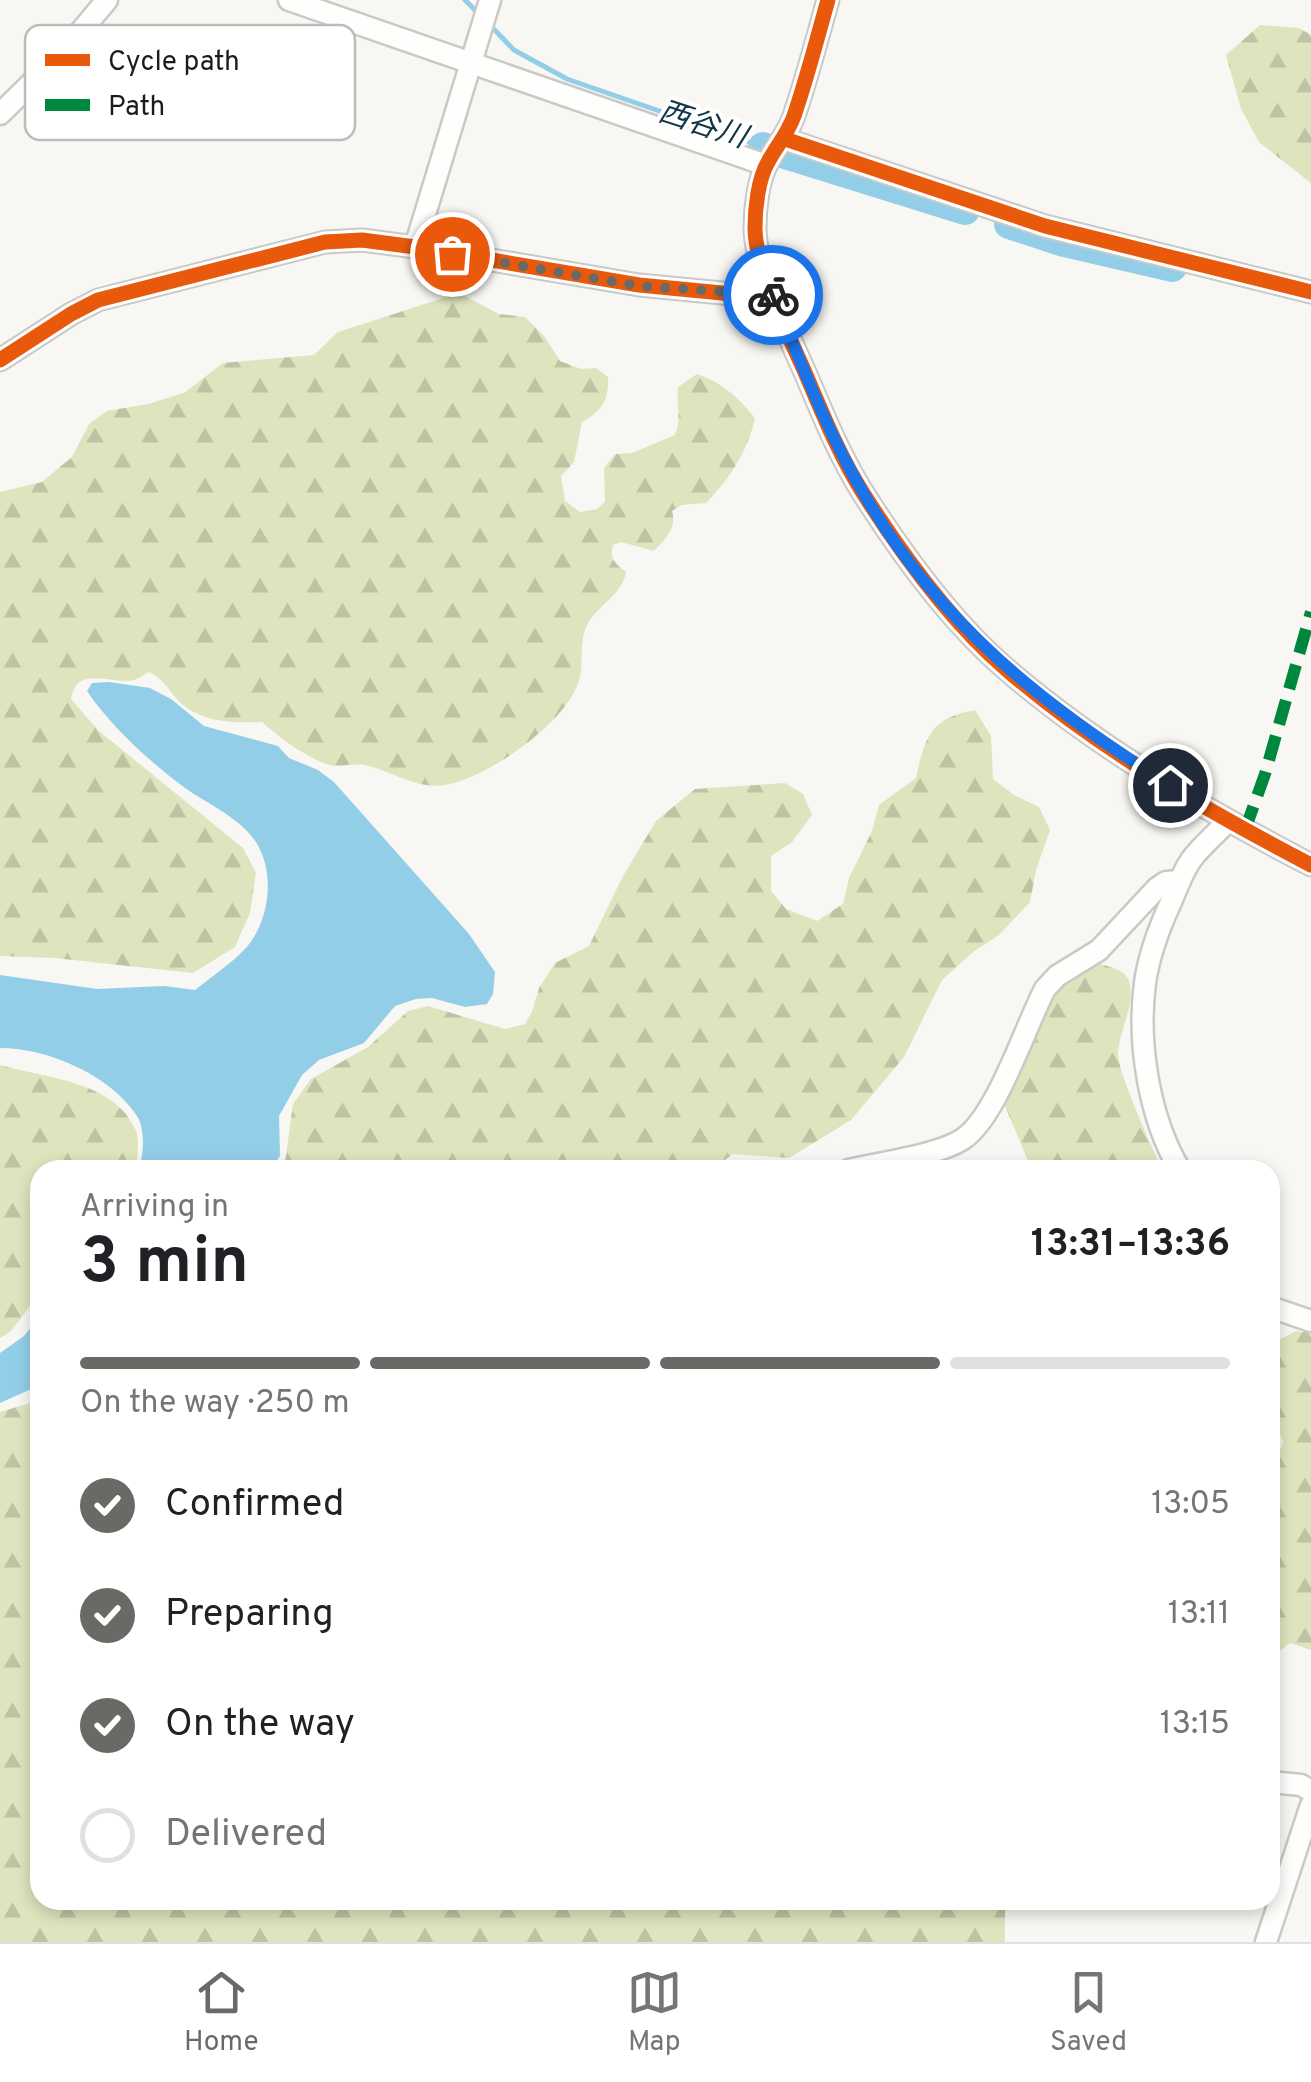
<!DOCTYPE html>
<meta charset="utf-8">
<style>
:root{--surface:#fff;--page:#f2f2f2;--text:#202124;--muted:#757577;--line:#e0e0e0;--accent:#696965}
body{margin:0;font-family:Overpass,"Noto Sans JP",sans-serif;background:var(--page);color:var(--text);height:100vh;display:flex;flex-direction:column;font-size:38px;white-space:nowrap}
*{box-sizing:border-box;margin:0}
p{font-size:32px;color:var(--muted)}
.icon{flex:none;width:55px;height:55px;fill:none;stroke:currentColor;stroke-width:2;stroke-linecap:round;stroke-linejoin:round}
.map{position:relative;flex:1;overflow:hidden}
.side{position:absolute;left:30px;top:1160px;width:1250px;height:750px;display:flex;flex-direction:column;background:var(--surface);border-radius:30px;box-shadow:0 5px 15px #0003}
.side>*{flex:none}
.pin{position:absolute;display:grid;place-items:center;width:85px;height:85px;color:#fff;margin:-42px;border:5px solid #fff;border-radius:50%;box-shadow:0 2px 10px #0007}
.courier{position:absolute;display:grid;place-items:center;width:100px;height:100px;margin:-50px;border:8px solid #1a73e8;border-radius:50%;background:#fff;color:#222;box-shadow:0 2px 12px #0007}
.overview em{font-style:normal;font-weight:700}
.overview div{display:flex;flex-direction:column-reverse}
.overview{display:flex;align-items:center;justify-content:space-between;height:170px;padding:0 50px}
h1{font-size:65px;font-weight:700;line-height:75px}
.bar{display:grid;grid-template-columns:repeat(4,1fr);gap:15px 10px;align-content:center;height:120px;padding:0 50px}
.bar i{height:12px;border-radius:8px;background:var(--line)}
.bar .current{background:var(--accent)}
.bar p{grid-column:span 4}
ol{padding:0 50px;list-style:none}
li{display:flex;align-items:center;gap:30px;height:110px}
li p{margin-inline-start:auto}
li .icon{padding:10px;border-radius:50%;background:var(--accent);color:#fff;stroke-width:4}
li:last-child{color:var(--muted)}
li i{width:55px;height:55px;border:5px solid var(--line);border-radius:50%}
.menu{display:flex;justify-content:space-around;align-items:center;height:140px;border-top:2px solid var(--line);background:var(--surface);font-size:28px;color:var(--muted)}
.menu a{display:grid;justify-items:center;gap:5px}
.menu .current{color:var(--accent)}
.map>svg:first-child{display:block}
.forest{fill:url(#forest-firs)}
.water{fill:#93cee8}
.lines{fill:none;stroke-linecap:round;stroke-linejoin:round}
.stream{stroke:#93cee8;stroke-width:5}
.river{stroke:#93cee8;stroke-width:30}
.minor-casing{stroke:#cac9c6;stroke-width:25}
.minor{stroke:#fefefd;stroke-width:20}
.quiet{stroke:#00873e;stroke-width:12;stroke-dasharray:25 12;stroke-linecap:butt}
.cycleway-casing{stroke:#fff;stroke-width:21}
.cycleway{stroke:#e8590c;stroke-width:15}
.done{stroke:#696965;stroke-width:10;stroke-dasharray:0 18}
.route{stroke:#1a73e8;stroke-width:12}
.labels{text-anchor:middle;stroke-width:8;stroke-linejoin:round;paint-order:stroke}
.water-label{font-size:30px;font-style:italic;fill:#103747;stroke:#fff}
.key{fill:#fff;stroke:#bbbbba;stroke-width:2.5}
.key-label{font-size:28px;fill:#1c1c19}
</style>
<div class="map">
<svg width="1311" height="1942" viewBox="0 0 1311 1942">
<defs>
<pattern id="forest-firs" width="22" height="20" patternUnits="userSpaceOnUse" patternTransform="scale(2.5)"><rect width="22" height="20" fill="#dfe4be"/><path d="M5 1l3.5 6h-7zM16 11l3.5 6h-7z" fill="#bfc3a3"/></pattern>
</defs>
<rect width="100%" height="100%" fill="#f8f7f3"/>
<g class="forest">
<polygon points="1260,25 1299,28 1311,35 1311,183 1259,142 1241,109 1226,55"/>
<path d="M459,293L499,314L525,317L545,337L560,361L581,369L596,368L608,377C609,401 602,411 582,422L574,462L561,476L565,501L580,512L597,509L605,502L604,468L615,454L632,453L675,435C682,418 676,404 678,387L697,374C723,383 739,398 755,418C747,453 730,478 706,503L681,505L672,511C677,529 666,538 654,551L621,542L613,545C609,559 615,563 626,572C622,598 591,607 584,633C579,650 585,669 577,686C561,726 487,778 445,785C417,790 390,770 364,765C351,763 338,768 326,764C301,754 281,739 262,722C235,723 206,723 183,705C169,693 169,683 149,672C144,675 139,678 134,680C111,685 77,664 71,699L99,731L243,848L256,873L250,913L235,947L193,973L55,958L0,956V492L42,482L72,457L89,424L107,411L148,404L184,393L223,363L314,355L338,332Z"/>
<path d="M975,710L991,736L993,779L1014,795L1039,807L1050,830L1036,870L1030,902L999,935L973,952L942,980L904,1057L851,1120L789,1158L733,1154L711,1170H284L293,1104L311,1079L368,1047L408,1011L428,1006L505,1029L525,1024L532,1012L539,988L555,963L589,946L623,876L656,821L695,789L785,783L803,794L812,815L792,842L771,856V891L786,909L817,921L843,904L849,878L872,831L879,805L916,778C925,737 930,718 975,710Z"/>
<path d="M1101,964C1114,968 1128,971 1130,985C1134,1009 1119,1031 1118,1054C1118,1073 1153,1150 1163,1170H1032L1002,1099L1055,990L1077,972Z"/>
<path d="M0,1065C45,1078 116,1081 136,1131C140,1142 137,1159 136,1170H40V1293L11,1331L0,1338Z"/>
<polygon points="1296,1331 1311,1333 1311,1650 1290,1643 1270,1658 1270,1477 1283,1442 1270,1409 1270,1345"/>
<polygon points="40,1400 40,1900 1005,1900 1005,1942 0,1942 0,1412"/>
</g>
<g class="water">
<path d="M109,682L150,688L171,699L204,726L278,746L289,758L318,770L334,782L469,934L495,972L493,994L487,1004L465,1007L432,998L416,999L395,1006L364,1043L319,1060L302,1075L279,1116L280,1156L270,1170H139C143,1156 146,1130 137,1116C110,1075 48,1048 0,1048V975L97,989L164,986L195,990C211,977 229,965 243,951C272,922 278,863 248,832C231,814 205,802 185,788C149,761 112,728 87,691L92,683Z"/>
<polygon points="40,1317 40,1389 29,1390 0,1403 0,1353 24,1336"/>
</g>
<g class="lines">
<g class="stream">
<polyline points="465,0 481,16"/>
<polyline points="488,23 514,50 567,79 763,147"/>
</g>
<g class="river">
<polyline points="763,147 965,210"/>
<polyline points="1009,224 1064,242 1172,267"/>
</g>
<g class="minor-casing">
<g id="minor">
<polyline points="289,0 766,165"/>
<path d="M828,0C817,39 807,78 794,116C787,135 777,145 768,162C758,179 755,209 755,228C755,267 788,334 804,370C822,412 839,455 863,493C903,556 950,621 1006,669C1097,748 1204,809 1311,865"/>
<polyline points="0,114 65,50 107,0"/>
<polyline points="785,139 1045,226 1311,292"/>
<polyline points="415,247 490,0"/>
<polyline points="0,360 71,314 98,300 325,242 362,240 415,247 639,285 753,296 772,294"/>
<path d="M849,1170C879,1163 939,1155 963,1139C997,1116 1025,1027 1045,989L1057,976L1099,950L1157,888L1166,882L1180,881"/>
<path d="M1180,1170C1149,1118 1137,1043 1145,983C1149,954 1159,928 1171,902C1177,888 1182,873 1191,860C1201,846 1216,834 1228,821"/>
<polyline points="1270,1307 1311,1321"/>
<polyline points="1270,1782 1301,1785 1311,1791"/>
<polyline points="1266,1942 1311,1805"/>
</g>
</g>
<use href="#minor" class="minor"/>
<polyline class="quiet" points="1245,830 1265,774 1311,612"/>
<g class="cycleway-casing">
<g id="cycleway">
<path d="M828,0C817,39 807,78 794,116C787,135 777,145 768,162C758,179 755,209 755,228C755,267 788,334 804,370C822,412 839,455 863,493C903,556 950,621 1006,669C1097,748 1204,809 1311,865"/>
<polyline points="785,139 1045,226 1311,292"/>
<polyline points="0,360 71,314 98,300 325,242 362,240 415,247 639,285 753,296 772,294"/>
</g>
</g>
<use href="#cycleway" class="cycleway"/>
</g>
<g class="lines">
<polyline class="done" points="452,254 639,286 773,295"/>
<path class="route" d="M773,295C800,360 825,427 861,489C936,621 1043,706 1170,785"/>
</g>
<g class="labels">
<g class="water-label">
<text transform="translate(703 124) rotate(18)" y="10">西谷川</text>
</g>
</g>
<rect x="25" y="25" width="330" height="115" rx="15" class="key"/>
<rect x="45" y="54" width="45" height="12" fill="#e8590c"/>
<rect x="45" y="99" width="45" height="12" fill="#00873e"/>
<g class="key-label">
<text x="108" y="70">Cycle path</text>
<text x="108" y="115">Path</text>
</g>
</svg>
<div class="pin" style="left:452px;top:254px;background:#ea580c"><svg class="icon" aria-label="bag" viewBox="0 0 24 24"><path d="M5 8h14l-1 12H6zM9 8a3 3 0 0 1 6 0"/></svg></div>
<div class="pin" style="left:1170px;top:785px;background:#1f2937"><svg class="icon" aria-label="home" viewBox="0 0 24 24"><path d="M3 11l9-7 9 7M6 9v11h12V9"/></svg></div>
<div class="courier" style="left:773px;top:295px"><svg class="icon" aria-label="bike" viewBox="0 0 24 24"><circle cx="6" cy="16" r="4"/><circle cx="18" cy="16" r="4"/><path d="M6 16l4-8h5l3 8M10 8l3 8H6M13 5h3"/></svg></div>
<section class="side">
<div class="overview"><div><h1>3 min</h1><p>Arriving in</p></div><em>13:31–13:36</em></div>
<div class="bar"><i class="current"></i><i class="current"></i><i class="current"></i><i></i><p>On the way · 250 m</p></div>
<ol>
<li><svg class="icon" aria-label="check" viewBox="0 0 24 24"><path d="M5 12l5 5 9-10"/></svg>Confirmed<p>13:05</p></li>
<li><svg class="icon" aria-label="check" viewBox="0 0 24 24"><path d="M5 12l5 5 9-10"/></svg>Preparing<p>13:11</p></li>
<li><svg class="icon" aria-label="check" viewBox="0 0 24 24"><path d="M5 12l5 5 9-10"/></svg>On the way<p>13:15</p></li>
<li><i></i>Delivered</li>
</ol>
</section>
</div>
<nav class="menu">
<a class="current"><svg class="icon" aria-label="home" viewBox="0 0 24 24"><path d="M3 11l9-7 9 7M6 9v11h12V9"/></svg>Home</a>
<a><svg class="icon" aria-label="map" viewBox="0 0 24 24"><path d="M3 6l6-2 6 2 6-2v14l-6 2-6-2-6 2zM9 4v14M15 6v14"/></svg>Map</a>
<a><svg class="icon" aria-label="saved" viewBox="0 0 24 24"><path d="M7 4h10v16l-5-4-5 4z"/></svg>Saved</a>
</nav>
